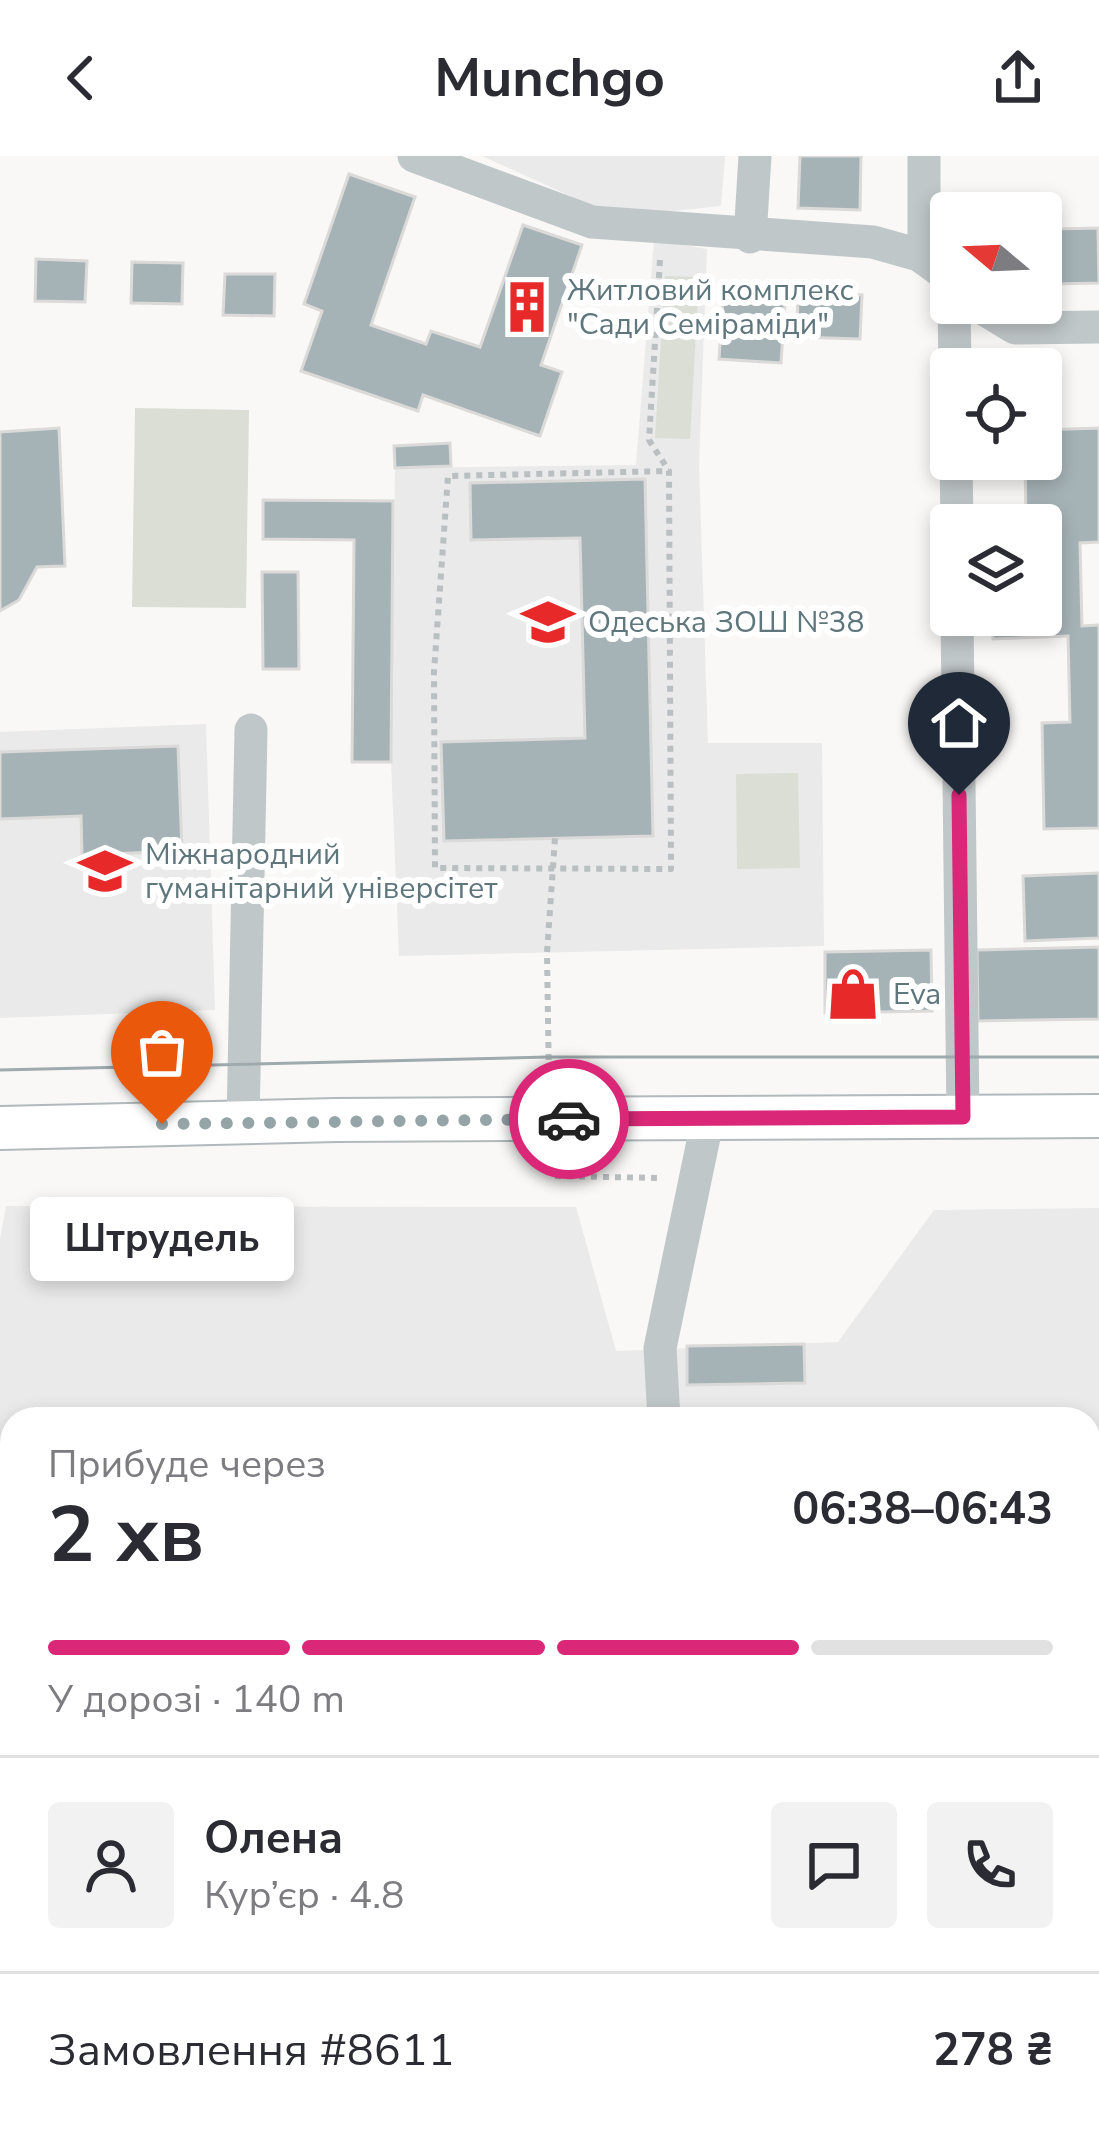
<!DOCTYPE html>
<html lang="uk">
<meta charset="utf-8">
<style>
:root{--surface:#fff;--page:#f2f2f3;--text:#2b2b33;--muted:#7c7c81;--line:#e1e1e2;--accent:#db2777}
body{margin:0;font-family:"Nunito Sans",sans-serif;background:var(--page);color:var(--text);height:100vh;display:flex;flex-direction:column;font-size:45px;white-space:nowrap}
*{box-sizing:border-box;margin:0}
p{font-size:39px;color:var(--muted)}
.icon{flex:none;width:66px;height:66px;fill:none;stroke:currentColor;stroke-width:2;stroke-linecap:round;stroke-linejoin:round}
.map{position:relative;flex:1;overflow:hidden}
.sheet{position:absolute;left:0px;top:1251px;width:1101px;height:747px;display:flex;flex-direction:column;background:var(--surface);border-radius:36px 36px 0 0;box-shadow:0 6px 18px #0003}
.sheet>*{flex:none}
.needle{width:78px;rotate:289deg}
.controls{position:absolute;left:930px;top:36px;display:grid;gap:24px}
.controls a{display:grid;place-items:center;width:132px;height:132px;border-radius:12px;background:var(--surface);box-shadow:0 6px 18px #0003;font-size:60px}
.pin{position:absolute;display:grid;place-items:center;width:102px;height:102px;color:#fff;margin:-123px -51px;border-radius:50% 50% 50% 0;rotate:-45deg;box-shadow:0 0 12px #0007}
.pin .icon{rotate:45deg}
.courier{position:absolute;display:grid;place-items:center;width:120px;height:120px;margin:-60px;border:9px solid #db2777;border-radius:50%;background:#fff;color:#222;box-shadow:0 3px 15px #0007}
.bubble{position:absolute;height:84px;border-radius:12px;background:var(--surface);box-shadow:0 6px 18px #0003;font-size:39px;font-weight:700;line-height:84px;text-align:center}
.head em{font-style:normal;font-weight:700}
.head div{display:flex;flex-direction:column-reverse}
.head{display:flex;align-items:center;justify-content:space-between;height:204px;padding:0 48px}
h1{font-size:78px;font-weight:700;line-height:90px}
.bar{display:grid;grid-template-columns:repeat(4,1fr);gap:18px 12px;align-content:center;height:144px;padding:0 48px}
.bar i{height:15px;border-radius:9px;background:var(--line)}
.bar .current{background:var(--accent)}
.bar p{grid-column:span 4}
.line{display:flex;align-items:center;gap:30px;padding:0 48px;border-top:3px solid var(--line)}
.line div{flex:1}
.round{display:grid;place-items:center;flex:none;width:126px;height:126px;border-radius:12px;background:var(--page)}
header{display:flex;justify-content:space-between;align-items:center;height:156px;padding:0 48px;background:var(--surface);font-size:54px;font-weight:700}
.map>svg:first-child{display:block}
.built{fill:#eaeaea;fill-rule:evenodd}
.green{fill:#daded5}
.building{fill:#a6b3b6;stroke:#dbdad9;stroke-width:3}
.lines{fill:none;stroke-linecap:round;stroke-linejoin:round}
.major-casing{stroke:#b1b9bc;stroke-width:46}
.path{stroke:#babfc1;stroke-width:6;stroke-dasharray:6 6;stroke-linecap:butt}
.minor{stroke:#c0c7c9;stroke-width:33}
.major{stroke:#fff;stroke-width:42}
.tram{stroke:#9faaae;stroke-width:3}
.done{stroke:#94a4a7;stroke-width:12;stroke-dasharray:0 21.6}
.route{stroke:#db2777;stroke-width:15}
.labels{text-anchor:middle;stroke-width:12;stroke-linejoin:round;paint-order:stroke}
.poi-label{font-size:30px;fill:#5e767c;stroke:#fff;text-anchor:start}
</style>
<header><svg class="icon" aria-label="back" viewBox="0 0 24 24"><path d="M15 5l-7 7 7 7"/></svg>Munchgo<svg class="icon" aria-label="share" viewBox="0 0 24 24"><path d="M12 15V3M7 8l5-5 5 5M5 13v7h14v-7"/></svg></header>
<div class="map">
<svg width="1099" height="1996" viewBox="0 0 1099 1996">
<rect width="100%" height="100%" fill="#f9f8f6"/>
<g class="built">
<polygon points="482,0 725,0 721,50 656,57 590,49"/>
<polygon points="654,84 707,93 699,308 708,587 822,587 824,790 399,800 391,606 395,312 636,309"/>
<polygon points="206,568 215,854 0,862 0,576"/>
<path d="M6,1050L576,1051L616,1195L838,1186L934,1054L1099,1052V1996H0V1083ZM12,1263H1089V1986H12Z"/>
</g>
<g class="green">
<polygon points="665,120 699,121 690,283 655,282"/>
<polygon points="135,252 249,254 246,452 132,451"/>
<polygon points="798,617 800,712 737,713 736,618"/>
</g>
<g class="building">
<polygon points="800,0 861,0 860,54 798,52"/>
<polygon points="349,18 415,41 371,169 426,188 431,175 480,191 523,69 582,89 541,209 562,216 540,280 423,239 418,255 301,215 322,155 304,148"/>
<polygon points="1098,72 1099,127 1055,128 1054,73"/>
<polygon points="36,103 87,105 85,146 35,145"/>
<polygon points="132,106 183,107 182,148 131,147"/>
<polygon points="225,118 275,118 274,160 223,159"/>
<polygon points="798,137 862,139 860,183 797,181"/>
<polygon points="723,143 785,148 781,207 719,203"/>
<polygon points="59,272 65,410 37,411 19,444 0,455 0,276"/>
<polygon points="1099,272 1099,386 1080,387 1082,470 1099,469 1099,672 1044,673 1042,567 1070,566 1068,480 993,483 992,459 1041,459 1041,369 990,369 990,363 1026,362 1025,303 1041,303 1041,274"/>
<polygon points="450,287 451,310 395,312 394,290"/>
<polygon points="645,323 653,680 444,685 441,586 585,582 580,382 471,384 470,327"/>
<polygon points="263,344 393,345 391,606 352,606 354,384 263,383"/>
<polygon points="262,416 298,416 299,513 263,513"/>
<polygon points="178,590 182,695 82,699 81,660 0,663 0,596"/>
<polygon points="1099,717 1099,782 1025,785 1023,720"/>
<polygon points="1099,791 1099,863 978,865 977,794"/>
<polygon points="931,794 932,855 825,857 825,796"/>
<polygon points="804,1188 805,1227 687,1229 687,1190"/>
<rect x="0" y="1514" width="12" height="74"/>
<polygon points="1089,1697 1099,1697 1099,1996 1028,1996 1028,1986 1089,1986"/>
<rect x="0" y="1742" width="12" height="81"/>
<rect x="521" y="1986" width="340" height="10"/>
</g>
<g class="lines">
<g class="major-casing">
<polyline id="major" points="0,972 336,964 1099,960"/>
</g>
<g class="path">
<polyline points="660,104 649,284 669,315 671,713 435,712 434,516 448,320 669,315"/>
<polyline points="549,928 547,797 555,682"/>
<polyline points="550,1001 550,1020 662,1022"/>
<polyline points="0,1445 12,1445"/>
<polyline points="1089,1617 1099,1625"/>
</g>
<g class="minor">
<polyline points="414,0 592,66 873,86 919,99 951,122"/>
<polyline points="924,0 924,102"/>
<polyline points="750,81 755,0"/>
<polyline points="954,147 955,213"/>
<polyline points="974,147 1015,172 1099,171"/>
<polyline points="956,303 957,369"/>
<polyline points="957,459 963,961"/>
<polyline points="243,966 251,574"/>
<polyline points="664,1263 660,1192 708,962"/>
<polyline points="1089,1403 1099,1407"/>
<polyline points="0,1649 12,1649"/>
<polyline points="414,1986 415,1996"/>
</g>
<use href="#major" class="major"/>
<polyline class="tram" points="0,914 548,901 1099,901"/>
</g>
<g class="lines">
<polyline class="done" points="162,968 569,963"/>
<polyline class="route" points="569,963 963,961 959,639"/>
</g>
<defs>
<g id="building-bare" transform="scale(4.14)"><path d="M-4-6H4V6H1V3H-1V6H-4ZM-2.5-4.3h1.7v1.8h-1.7ZM.8-4.3h1.7v1.8H.8ZM-2.5-1h1.7V.8h-1.7ZM.8-1h1.7V.8H.8Z" fill="#e72929" stroke="#fff" stroke-width="2.5" paint-order="stroke"/></g>
<g id="school-bare" transform="scale(4.14)"><path d="M0-5L7-2L0 1L-7-2ZM-4 1L0 2.5L4 1V4Q0 6-4 4Z" fill="#e72929" stroke="#fff" stroke-width="2.5" paint-order="stroke"/></g>
<g id="university-bare" transform="scale(4.14)"><path d="M0-5L7-2L0 1L-7-2ZM-4 1L0 2.5L4 1V4Q0 6-4 4Z" fill="#e72929" stroke="#fff" stroke-width="2.5" paint-order="stroke"/></g>
<g id="shop-bare" transform="scale(4.14)"><path d="M-5-2.5h2.3a2.7 3.5 0 0 1 5.4 0H5L5.5 6h-11ZM-1.5-2.5h3a1.5 2.3 0 0 0-3 0Z" fill="#e72929" stroke="#fff" stroke-width="2.5" paint-order="stroke"/></g>
</defs>
<g fill-rule="evenodd">
<use href="#building-bare" x="527" y="151"/>
<use href="#school-bare" x="548" y="466"/>
<use href="#university-bare" x="105" y="715"/>
<use href="#shop-bare" x="853" y="838"/>
</g>
<g class="labels">
<g class="poi-label">
<text x="567" y="144">Житловий комплекс<tspan x="567" dy="34">"Сади Семіраміди"</tspan></text>
<text x="588" y="476">Одеська ЗОШ №38</text>
<text x="145" y="708">Міжнародний<tspan x="145" dy="34">гуманітарний універсітет</tspan></text>
<text x="893" y="848">Eva</text>
</g>
</g>
</svg>
<div class="controls">
<a><svg class="needle" viewBox="-14 -14 28 28"><path d="M0-13l5 13h-10z" fill="#e53935"/><path d="M0 13l5-13h-10z" fill="#7c7c81"/></svg></a>
<a><svg class="icon" aria-label="locate" viewBox="0 0 24 24"><circle cx="12" cy="12" r="6"/><path d="M12 2v4M12 18v4M2 12h4M18 12h4"/></svg></a>
<a><svg class="icon" aria-label="layers" viewBox="0 0 24 24"><path d="M12 4l9 5-9 5-9-5zM3 14l9 5 9-5"/></svg></a>
</div>
<div class="pin" style="left:162px;top:968px;background:#ea580c"><svg class="icon" aria-label="bag" viewBox="0 0 24 24"><path d="M5 8h14l-1 12H6zM9 8a3 3 0 0 1 6 0"/></svg></div>
<div class="pin" style="left:959px;top:639px;background:#1f2937"><svg class="icon" aria-label="home" viewBox="0 0 24 24"><path d="M3 11l9-7 9 7M6 9v11h12V9"/></svg></div>
<div class="courier" style="left:569px;top:963px"><svg class="icon" aria-label="car" viewBox="0 0 24 24"><path d="M5 17H2v-5l4-1 3-4h7l3 4 3 1v5h-3M9 17h6M6 11h13"/><circle cx="7" cy="17" r="2"/><circle cx="17" cy="17" r="2"/></svg></div>
<div class="bubble" style="left:30px;top:1041px;width:264px">Штрудель</div>
<section class="sheet">
<div class="head"><div><h1>2 хв</h1><p>Прибуде через</p></div><em>06:38–06:43</em></div>
<div class="bar"><i class="current"></i><i class="current"></i><i class="current"></i><i></i><p>У дорозі · 140 m</p></div>
<div class="line" style="height:216px"><a class="round"><svg class="icon" aria-label="person" viewBox="0 0 24 24"><circle cx="12" cy="8" r="4"/><path d="M4 21q1-7 8-7t8 7"/></svg></a><div><b>Олена</b><p>Кур’єр · 4.8</p></div><a class="round"><svg class="icon" aria-label="chat" viewBox="0 0 24 24"><path d="M4 5h16v11H9l-5 4z"/></svg></a><a class="round"><svg class="icon" aria-label="phone" viewBox="0 0 24 24"><path d="M5 4h4l2 5-3 2q2 4 5 5l2-3 5 2v4C11 20 4 13 5 4z"/></svg></a></div>
<div class="line" style="height:156px"><div>Замовлення #8611</div><b>278 ₴</b></div>
</section>
</div>
